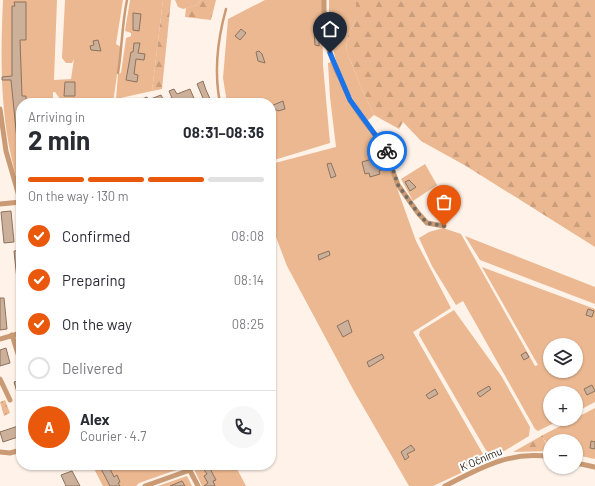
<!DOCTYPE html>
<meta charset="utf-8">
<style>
:root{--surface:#fff;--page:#f7f7f7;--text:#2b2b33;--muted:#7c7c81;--line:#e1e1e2;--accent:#ea580c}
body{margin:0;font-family:Barlow,sans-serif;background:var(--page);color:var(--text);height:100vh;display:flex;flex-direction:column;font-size:15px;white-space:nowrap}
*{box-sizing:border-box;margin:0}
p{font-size:13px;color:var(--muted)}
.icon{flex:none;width:22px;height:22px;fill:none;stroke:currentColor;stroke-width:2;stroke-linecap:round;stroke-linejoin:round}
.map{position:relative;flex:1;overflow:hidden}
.sheet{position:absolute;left:16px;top:98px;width:260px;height:372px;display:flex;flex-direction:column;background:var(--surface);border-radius:16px;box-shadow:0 1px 3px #0004}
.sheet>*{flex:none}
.tools{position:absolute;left:543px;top:338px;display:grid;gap:8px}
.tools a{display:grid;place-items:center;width:40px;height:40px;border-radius:50%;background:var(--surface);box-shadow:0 1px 3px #0004;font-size:20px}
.pin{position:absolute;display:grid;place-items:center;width:34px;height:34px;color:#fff;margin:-41px -17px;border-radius:50% 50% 50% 0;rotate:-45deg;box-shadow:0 0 4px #0007}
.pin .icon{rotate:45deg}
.courier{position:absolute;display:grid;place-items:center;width:40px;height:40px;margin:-20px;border:3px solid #1a73e8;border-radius:50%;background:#fff;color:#222;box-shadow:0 1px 5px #0007}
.overview em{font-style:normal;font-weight:700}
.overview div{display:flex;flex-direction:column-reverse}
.overview{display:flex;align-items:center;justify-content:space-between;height:68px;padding:0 12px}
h1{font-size:26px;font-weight:700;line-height:30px}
.bar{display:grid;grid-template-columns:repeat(4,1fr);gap:6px 4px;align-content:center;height:48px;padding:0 12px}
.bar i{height:5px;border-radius:3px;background:var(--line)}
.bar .current{background:var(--accent)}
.bar p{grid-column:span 4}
.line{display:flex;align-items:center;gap:10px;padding:0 12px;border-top:1px solid var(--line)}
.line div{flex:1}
.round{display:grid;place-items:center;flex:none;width:42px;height:42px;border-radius:21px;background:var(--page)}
ol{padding:0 12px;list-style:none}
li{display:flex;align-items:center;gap:12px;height:44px}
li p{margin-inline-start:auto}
li .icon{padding:4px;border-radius:50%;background:var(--accent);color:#fff;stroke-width:4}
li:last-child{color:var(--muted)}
li i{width:22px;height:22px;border:2px solid var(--line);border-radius:50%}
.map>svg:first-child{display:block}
.green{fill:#ebb891;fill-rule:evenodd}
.forest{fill:url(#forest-firs)}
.park{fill:url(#park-dots)}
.building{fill:#cdb09a;stroke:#8c725d}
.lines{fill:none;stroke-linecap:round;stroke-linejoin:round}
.service{stroke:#c99a74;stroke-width:2.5}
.minor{stroke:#c99a74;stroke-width:5}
.done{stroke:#766c62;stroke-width:4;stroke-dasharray:0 7.2}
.route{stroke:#1a73e8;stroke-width:5}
.labels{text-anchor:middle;stroke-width:4;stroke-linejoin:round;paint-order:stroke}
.street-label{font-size:11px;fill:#2d231a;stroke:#fff}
</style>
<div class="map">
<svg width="595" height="486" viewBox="0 0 595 486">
<defs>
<pattern id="forest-firs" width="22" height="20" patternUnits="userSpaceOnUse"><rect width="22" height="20" fill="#ebb891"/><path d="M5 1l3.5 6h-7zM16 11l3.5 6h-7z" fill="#ca9e7c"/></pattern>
<pattern id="park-dots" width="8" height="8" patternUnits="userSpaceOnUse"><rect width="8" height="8" fill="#ebb891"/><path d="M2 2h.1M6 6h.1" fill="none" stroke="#ca9e7c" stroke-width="1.8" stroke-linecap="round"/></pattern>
</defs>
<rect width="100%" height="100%" fill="#fff3e9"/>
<g class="green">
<path d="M3,0H57L54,80L71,79L74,59L72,63H66L62,58L65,0H123L116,44L121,47L113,103H63L55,92H53V103H21V193C0,127 0,69 3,0Z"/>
<polygon points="130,0 163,0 152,91 116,99 118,74 121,73 126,38 131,36 131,33 125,31"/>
<polygon points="175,0 201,0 197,5 183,9 178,7"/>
<polygon points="265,0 322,0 323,65 330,143 271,161 271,103 227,103 223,78 228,19"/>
<path d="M329,0H356V19L348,35L346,49L360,85L374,115L367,121C339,81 328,49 329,0Z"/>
<polygon points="331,62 338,81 383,149 416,241 451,308 413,332 487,461 433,486 409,486 354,391 287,266 271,224 271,164 336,147 330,97 328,63"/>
<polygon points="425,164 437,185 413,201 401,179"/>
<path d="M443,228L461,234L535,366L538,365L482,267L595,309V402L576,412V393H550V419H562L538,431L535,429L463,301L456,305L432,266L419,238L429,232ZM550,345H576V371H550Z"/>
<polygon points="465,236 595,287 595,304 480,260"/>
<polygon points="454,310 502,377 530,427 529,436 491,459 419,335 420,331"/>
<polygon points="595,408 595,459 576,455 576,441 550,441 550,448 543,438 543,435"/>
<polygon points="92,465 180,465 182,468 139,483 136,486 103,486"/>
<polygon points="192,465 235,465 246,486 202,486"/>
<polygon points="187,476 192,486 158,486"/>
</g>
<g class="forest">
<polygon points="163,0 171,0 162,89 152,91"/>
<polygon points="201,0 216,0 211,20 185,17 186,8 197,5"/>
<polygon points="356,0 595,0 595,247 466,166 421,141 403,122 399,129 374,115 360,85 346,49 348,35 356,19"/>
<polygon points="543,435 543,438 550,451 513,452"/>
</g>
<polygon class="park" points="5,400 10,413 4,416 0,402"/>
<g class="building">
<polygon points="14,2 26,2 26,40 20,40 22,96 26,96 26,103 21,103 21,139 17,140 11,80 2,80 2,77 12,76 12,6 15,6"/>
<polygon points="133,13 141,14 139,31 133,30"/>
<polygon points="241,29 246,33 240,40 235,36"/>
<polygon points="319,30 319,46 315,45 314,31"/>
<polygon points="98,40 101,51 91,50 90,46 94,45 93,41"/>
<polygon points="134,43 140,43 138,53 145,54 144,60 136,59 134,74 138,75 137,82 126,80 131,52 133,52"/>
<polygon points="259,51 262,54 265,63 258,61 256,52"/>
<polygon points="203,81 206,90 212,103 205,103 197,84"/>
<polygon points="65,82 75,82 75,96 64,96"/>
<polygon points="174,89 177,94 190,89 196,103 174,103 169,91"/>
<polygon points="161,95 165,103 141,103 143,102 142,99 147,97 148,100"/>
<polygon points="283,101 285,109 278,111 271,106"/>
<polygon points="375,158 382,158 386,168 379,171 380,174 370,177 369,173 365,174 362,162"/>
<polygon points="331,163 336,176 331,178 327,164"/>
<polygon points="409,180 416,187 410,191 405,182"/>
<polygon points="11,211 14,242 4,243 1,212"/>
<polygon points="21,250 21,289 18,289 14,251"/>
<polygon points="329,251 330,255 319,260 318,255"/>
<polygon points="0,298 4,298 7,329 0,330"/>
<polygon points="588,309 594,311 592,317 586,315"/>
<polygon points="348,320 352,332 343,337 337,326"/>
<polygon points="6,348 10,363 0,366 0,350"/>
<polygon points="526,352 529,357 524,360 521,355"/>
<polygon points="382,354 384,358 369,367 367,362"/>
<polygon points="21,380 21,402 20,402 14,382"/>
<polygon points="592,385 595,391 587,395 584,389"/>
<polygon points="489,386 491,389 480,397 477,393"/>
<polygon points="435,389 438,394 429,399 426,395"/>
<polygon points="21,425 21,436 3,442 0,432"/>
<polygon points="591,441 595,442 595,449 590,448"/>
<polygon points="411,445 415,450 407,454 409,457 405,460 401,452"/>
<polygon points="99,465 108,465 114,477 117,475 120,482 118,483 120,486 110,486"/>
<polygon points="201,465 208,465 216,480 213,481 215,486 204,486 208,483 204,476 207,474"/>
<polygon points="72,471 80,486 66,486 61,475"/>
<polygon points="182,481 185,486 170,486"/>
</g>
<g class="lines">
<g class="service">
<path d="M118,73C122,48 122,24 127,0"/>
<path d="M220,103C214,73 218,38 226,9"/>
</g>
<g class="minor">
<polyline points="324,0 324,21 327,44 336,70 350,100 362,118 383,145 398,185 418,213 427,223 444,226"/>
<polyline points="0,109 6,151 21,203"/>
<polyline points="0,204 21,202"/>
<polyline points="12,335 20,360"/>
<polyline points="0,339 21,333"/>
<polyline points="0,379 10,400"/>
<polyline points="0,452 10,453 21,450"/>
<polyline points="576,463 595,467"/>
<polyline points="187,465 198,486"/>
<polyline points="145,486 190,470"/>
<path d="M445,486C478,469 511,450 550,457"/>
</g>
</g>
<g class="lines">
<polyline class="done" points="387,151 398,185 418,213 427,223 444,226"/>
<polyline class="route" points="330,53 350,100 387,151"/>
</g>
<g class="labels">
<g class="street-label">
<text transform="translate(481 459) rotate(-23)" y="4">K Očnímu</text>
</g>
</g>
</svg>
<div class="tools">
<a><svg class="icon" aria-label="layers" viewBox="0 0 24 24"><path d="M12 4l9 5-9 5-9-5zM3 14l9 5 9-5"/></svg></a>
<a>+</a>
<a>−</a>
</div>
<div class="pin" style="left:444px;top:226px;background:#ea580c"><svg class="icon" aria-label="bag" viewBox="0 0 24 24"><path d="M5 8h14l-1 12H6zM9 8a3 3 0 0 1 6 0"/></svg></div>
<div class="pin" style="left:330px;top:53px;background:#1f2937"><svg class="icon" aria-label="home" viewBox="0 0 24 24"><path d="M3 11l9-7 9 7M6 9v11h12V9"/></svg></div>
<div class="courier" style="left:387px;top:151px"><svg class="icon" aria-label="bike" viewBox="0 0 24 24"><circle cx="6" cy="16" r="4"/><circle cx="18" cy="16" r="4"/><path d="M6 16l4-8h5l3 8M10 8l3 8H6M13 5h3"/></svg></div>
<section class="sheet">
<div class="overview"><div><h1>2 min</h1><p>Arriving in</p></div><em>08:31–08:36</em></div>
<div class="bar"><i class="current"></i><i class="current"></i><i class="current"></i><i></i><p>On the way · 130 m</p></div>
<ol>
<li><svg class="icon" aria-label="check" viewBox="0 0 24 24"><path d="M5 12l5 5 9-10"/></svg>Confirmed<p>08:08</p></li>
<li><svg class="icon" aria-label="check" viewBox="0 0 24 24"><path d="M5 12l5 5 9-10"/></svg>Preparing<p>08:14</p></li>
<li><svg class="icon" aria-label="check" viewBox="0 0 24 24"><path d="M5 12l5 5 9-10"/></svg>On the way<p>08:25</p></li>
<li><i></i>Delivered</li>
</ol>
<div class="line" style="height:72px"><b class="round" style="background:var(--accent);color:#fff">A</b><div><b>Alex</b><p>Courier · 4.7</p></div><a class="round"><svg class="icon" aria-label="phone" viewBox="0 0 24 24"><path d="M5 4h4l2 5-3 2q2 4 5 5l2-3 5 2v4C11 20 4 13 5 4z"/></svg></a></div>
</section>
</div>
